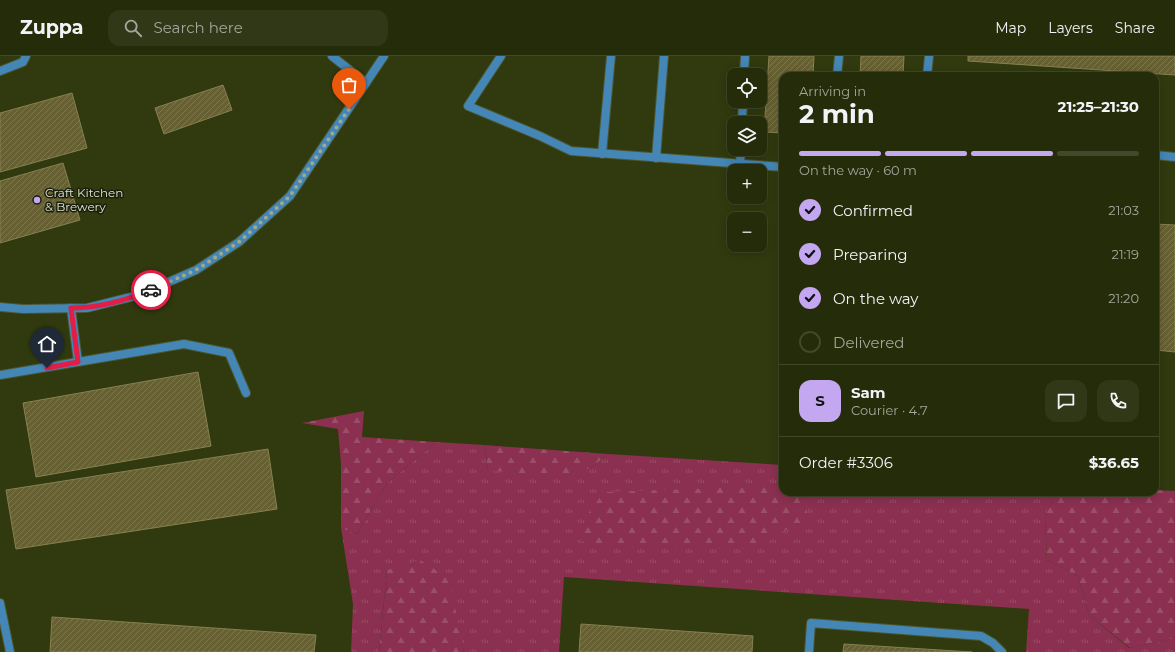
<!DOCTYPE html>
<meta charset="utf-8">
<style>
:root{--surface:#242c0a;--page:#303818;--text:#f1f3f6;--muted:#a3a79c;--line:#41482b;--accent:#c4a7f1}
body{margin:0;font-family:Montserrat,sans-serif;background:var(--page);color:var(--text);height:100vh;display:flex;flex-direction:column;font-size:15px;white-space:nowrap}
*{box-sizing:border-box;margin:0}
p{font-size:13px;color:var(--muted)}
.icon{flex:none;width:22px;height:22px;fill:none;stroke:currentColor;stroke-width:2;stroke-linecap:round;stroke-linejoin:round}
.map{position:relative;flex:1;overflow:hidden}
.drawer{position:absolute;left:779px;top:16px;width:380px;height:424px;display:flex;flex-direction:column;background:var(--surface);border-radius:12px;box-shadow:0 2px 10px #0003,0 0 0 1px var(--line)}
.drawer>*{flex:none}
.buttons{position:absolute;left:727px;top:12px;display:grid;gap:8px}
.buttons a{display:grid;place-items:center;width:40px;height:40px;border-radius:8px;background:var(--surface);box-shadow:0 2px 10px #0003,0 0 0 1px var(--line);font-size:20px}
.pin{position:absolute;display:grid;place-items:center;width:34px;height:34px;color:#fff;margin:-41px -17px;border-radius:50% 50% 50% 0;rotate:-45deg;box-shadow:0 0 4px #0007}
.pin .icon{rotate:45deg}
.courier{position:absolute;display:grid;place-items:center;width:40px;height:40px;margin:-20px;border:3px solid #e11d48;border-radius:50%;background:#fff;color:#222;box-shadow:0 1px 5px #0007}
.summary em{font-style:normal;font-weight:700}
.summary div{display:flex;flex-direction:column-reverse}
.summary{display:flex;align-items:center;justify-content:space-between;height:68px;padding:0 20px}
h1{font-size:26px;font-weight:700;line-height:30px}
.bar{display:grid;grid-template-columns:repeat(4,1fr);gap:6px 4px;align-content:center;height:48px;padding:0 20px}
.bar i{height:5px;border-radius:3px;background:var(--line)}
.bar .selected{background:var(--accent)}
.bar p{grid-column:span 4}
.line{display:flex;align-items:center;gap:10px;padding:0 20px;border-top:1px solid var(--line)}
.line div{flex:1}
.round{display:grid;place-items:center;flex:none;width:42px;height:42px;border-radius:12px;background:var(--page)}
ol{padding:0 20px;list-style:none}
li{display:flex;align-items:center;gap:12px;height:44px}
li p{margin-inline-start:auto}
li .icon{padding:4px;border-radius:50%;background:var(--accent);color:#111;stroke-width:4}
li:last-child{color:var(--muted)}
li i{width:22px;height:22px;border:2px solid var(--line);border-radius:50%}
header{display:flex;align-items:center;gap:24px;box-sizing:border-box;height:56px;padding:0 20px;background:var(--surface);border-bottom:1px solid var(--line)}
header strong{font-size:19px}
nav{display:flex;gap:22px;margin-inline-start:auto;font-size:14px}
.search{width:280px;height:36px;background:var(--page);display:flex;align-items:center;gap:10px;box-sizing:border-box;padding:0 14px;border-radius:12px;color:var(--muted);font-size:15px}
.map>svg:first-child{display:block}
.grass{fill:url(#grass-tufts)}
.forest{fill:url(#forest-firs)}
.building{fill:url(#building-hatch);stroke:#878151}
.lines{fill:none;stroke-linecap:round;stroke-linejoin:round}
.service-casing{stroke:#4c552d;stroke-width:10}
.minor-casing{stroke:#4c552d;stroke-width:10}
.service{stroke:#4486b6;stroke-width:8}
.minor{stroke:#4486b6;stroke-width:8}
.done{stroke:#a1a98a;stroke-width:4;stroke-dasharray:0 7.2}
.route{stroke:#e11d48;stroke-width:5}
.poi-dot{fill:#c4a7f1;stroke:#1a1f0d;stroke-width:1.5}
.labels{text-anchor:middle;stroke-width:3;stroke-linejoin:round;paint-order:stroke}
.poi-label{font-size:12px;fill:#dee5cd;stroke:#1a1f0d;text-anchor:start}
</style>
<header>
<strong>Zuppa</strong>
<div class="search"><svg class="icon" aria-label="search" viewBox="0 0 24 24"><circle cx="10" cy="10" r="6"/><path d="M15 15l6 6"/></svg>Search here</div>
<nav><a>Map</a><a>Layers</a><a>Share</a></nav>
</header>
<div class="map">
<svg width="1175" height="596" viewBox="0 0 1175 596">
<defs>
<pattern id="grass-tufts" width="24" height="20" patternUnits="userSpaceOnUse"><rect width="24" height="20" fill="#8b3050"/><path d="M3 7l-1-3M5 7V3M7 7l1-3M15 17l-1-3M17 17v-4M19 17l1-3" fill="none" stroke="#9b4e68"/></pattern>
<pattern id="forest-firs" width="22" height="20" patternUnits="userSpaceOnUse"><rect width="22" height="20" fill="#8b3050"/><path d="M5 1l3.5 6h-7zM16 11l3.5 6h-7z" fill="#9b4e68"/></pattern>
<pattern id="building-hatch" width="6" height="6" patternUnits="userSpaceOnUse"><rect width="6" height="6" fill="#676032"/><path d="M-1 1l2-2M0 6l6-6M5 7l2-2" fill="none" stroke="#7c774e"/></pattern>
</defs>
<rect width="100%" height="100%" fill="#303a0e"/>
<polygon class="grass" points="436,386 484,389 488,414 591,412 608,398 783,409 783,436 1057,436 1045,461 1047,504 1078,520 1089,559 1129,592 1172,583 1175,581 1175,596 1026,596 1029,553 564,521 559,596 464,596 461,585 387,514 379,596 351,596 353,548 341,472 357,478 387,427"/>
<g class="forest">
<polygon points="364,355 362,381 436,386 387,427 357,478 341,472 341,408 338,373 302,367"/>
<polygon points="484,389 608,398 591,412 557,421 488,414"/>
<polygon points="777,430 783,432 783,436 798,436 806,438 807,464 748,492 630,492 581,485 585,462 604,436"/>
<polygon points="1155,434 1175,435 1175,581 1172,583 1130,592 1089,559 1078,520 1047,504 1045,461 1057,436 1155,436"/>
<polygon points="420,504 449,522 464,596 379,596 387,514"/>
</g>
<g class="building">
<polygon points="769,0 814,0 813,20 783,20 783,77 764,76"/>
<polygon points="861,0 904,0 903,20 860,20"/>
<polygon points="968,0 1175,0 1175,19 968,5"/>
<polygon points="223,29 232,54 164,78 155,52"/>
<polygon points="72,37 87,92 0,116 0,57"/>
<polygon points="63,107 80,164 0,187 0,125"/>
<polygon points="1155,168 1175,169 1175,296 1155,294"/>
<polygon points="198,316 211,390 36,421 23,347"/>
<polygon points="268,393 277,453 16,493 6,434"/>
<polygon points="52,561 316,579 314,596 50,596"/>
<polygon points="581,568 753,580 752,596 579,596"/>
<polygon points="844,588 972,596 843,596"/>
</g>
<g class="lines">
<g class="service-casing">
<g id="service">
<polyline points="501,0 468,50 540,80 571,95 783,111"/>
<polyline points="0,15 23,6 26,0"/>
<polyline points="744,19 745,0"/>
<polyline points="837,20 839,0"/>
<polyline points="927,20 929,0"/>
<polyline points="742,67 743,45"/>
<polyline points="602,98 611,0"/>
<polyline points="1155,99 1175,101"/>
<polyline points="656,102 664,0"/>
<polyline points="740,108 741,93"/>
<polyline points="71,252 78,306"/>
<polyline points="0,319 184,288 229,297 246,337"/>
<polyline points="809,596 811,567 981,580 993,587 1002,596"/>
</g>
</g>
<g class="minor-casing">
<g id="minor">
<polyline points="332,0 366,27"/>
<polyline points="0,251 23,253 87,252 139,239 196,214 239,186 290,140 384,0"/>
<polyline points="0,547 10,596"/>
</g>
</g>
<use href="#service" class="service"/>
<use href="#minor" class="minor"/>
</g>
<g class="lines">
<polyline class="done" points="151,234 196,214 239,186 290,140 349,53"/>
<path class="route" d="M47,312L78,306L71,252C98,252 127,244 151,234"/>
</g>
<circle class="poi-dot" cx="37" cy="144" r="4"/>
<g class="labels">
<g class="poi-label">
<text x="45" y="141">Craft Kitchen<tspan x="45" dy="14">&amp; Brewery</tspan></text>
</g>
</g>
</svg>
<div class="buttons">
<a><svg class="icon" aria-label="locate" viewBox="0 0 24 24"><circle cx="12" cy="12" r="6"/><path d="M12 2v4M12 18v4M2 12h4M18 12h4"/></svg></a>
<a><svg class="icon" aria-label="layers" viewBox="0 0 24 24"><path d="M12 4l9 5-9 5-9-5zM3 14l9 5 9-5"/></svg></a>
<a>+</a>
<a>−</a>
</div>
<div class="pin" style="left:349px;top:53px;background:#ea580c"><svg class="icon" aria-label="bag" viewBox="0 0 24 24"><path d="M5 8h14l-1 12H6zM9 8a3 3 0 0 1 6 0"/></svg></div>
<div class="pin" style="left:47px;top:312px;background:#1f2937"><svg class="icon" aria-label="home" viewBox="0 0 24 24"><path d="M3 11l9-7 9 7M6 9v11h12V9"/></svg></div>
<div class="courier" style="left:151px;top:234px"><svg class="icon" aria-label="car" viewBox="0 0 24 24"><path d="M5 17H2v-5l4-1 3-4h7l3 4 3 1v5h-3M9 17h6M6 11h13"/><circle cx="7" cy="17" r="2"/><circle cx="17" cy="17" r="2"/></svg></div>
<section class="drawer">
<div class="summary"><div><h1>2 min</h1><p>Arriving in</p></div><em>21:25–21:30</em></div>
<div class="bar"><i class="selected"></i><i class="selected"></i><i class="selected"></i><i></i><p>On the way · 60 m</p></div>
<ol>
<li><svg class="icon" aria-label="check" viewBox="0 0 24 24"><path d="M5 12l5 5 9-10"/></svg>Confirmed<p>21:03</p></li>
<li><svg class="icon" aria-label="check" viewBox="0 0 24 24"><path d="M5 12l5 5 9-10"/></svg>Preparing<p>21:19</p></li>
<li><svg class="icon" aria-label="check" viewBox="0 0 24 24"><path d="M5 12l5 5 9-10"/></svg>On the way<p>21:20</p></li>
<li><i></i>Delivered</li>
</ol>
<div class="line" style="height:72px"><b class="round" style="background:var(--accent);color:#111">S</b><div><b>Sam</b><p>Courier · 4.7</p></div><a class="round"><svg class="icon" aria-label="chat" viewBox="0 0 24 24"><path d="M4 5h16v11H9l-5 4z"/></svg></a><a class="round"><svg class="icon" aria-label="phone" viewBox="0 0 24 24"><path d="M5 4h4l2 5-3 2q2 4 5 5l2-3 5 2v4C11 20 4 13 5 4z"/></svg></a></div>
<div class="line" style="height:52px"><div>Order #3306</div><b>$36.65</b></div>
</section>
</div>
